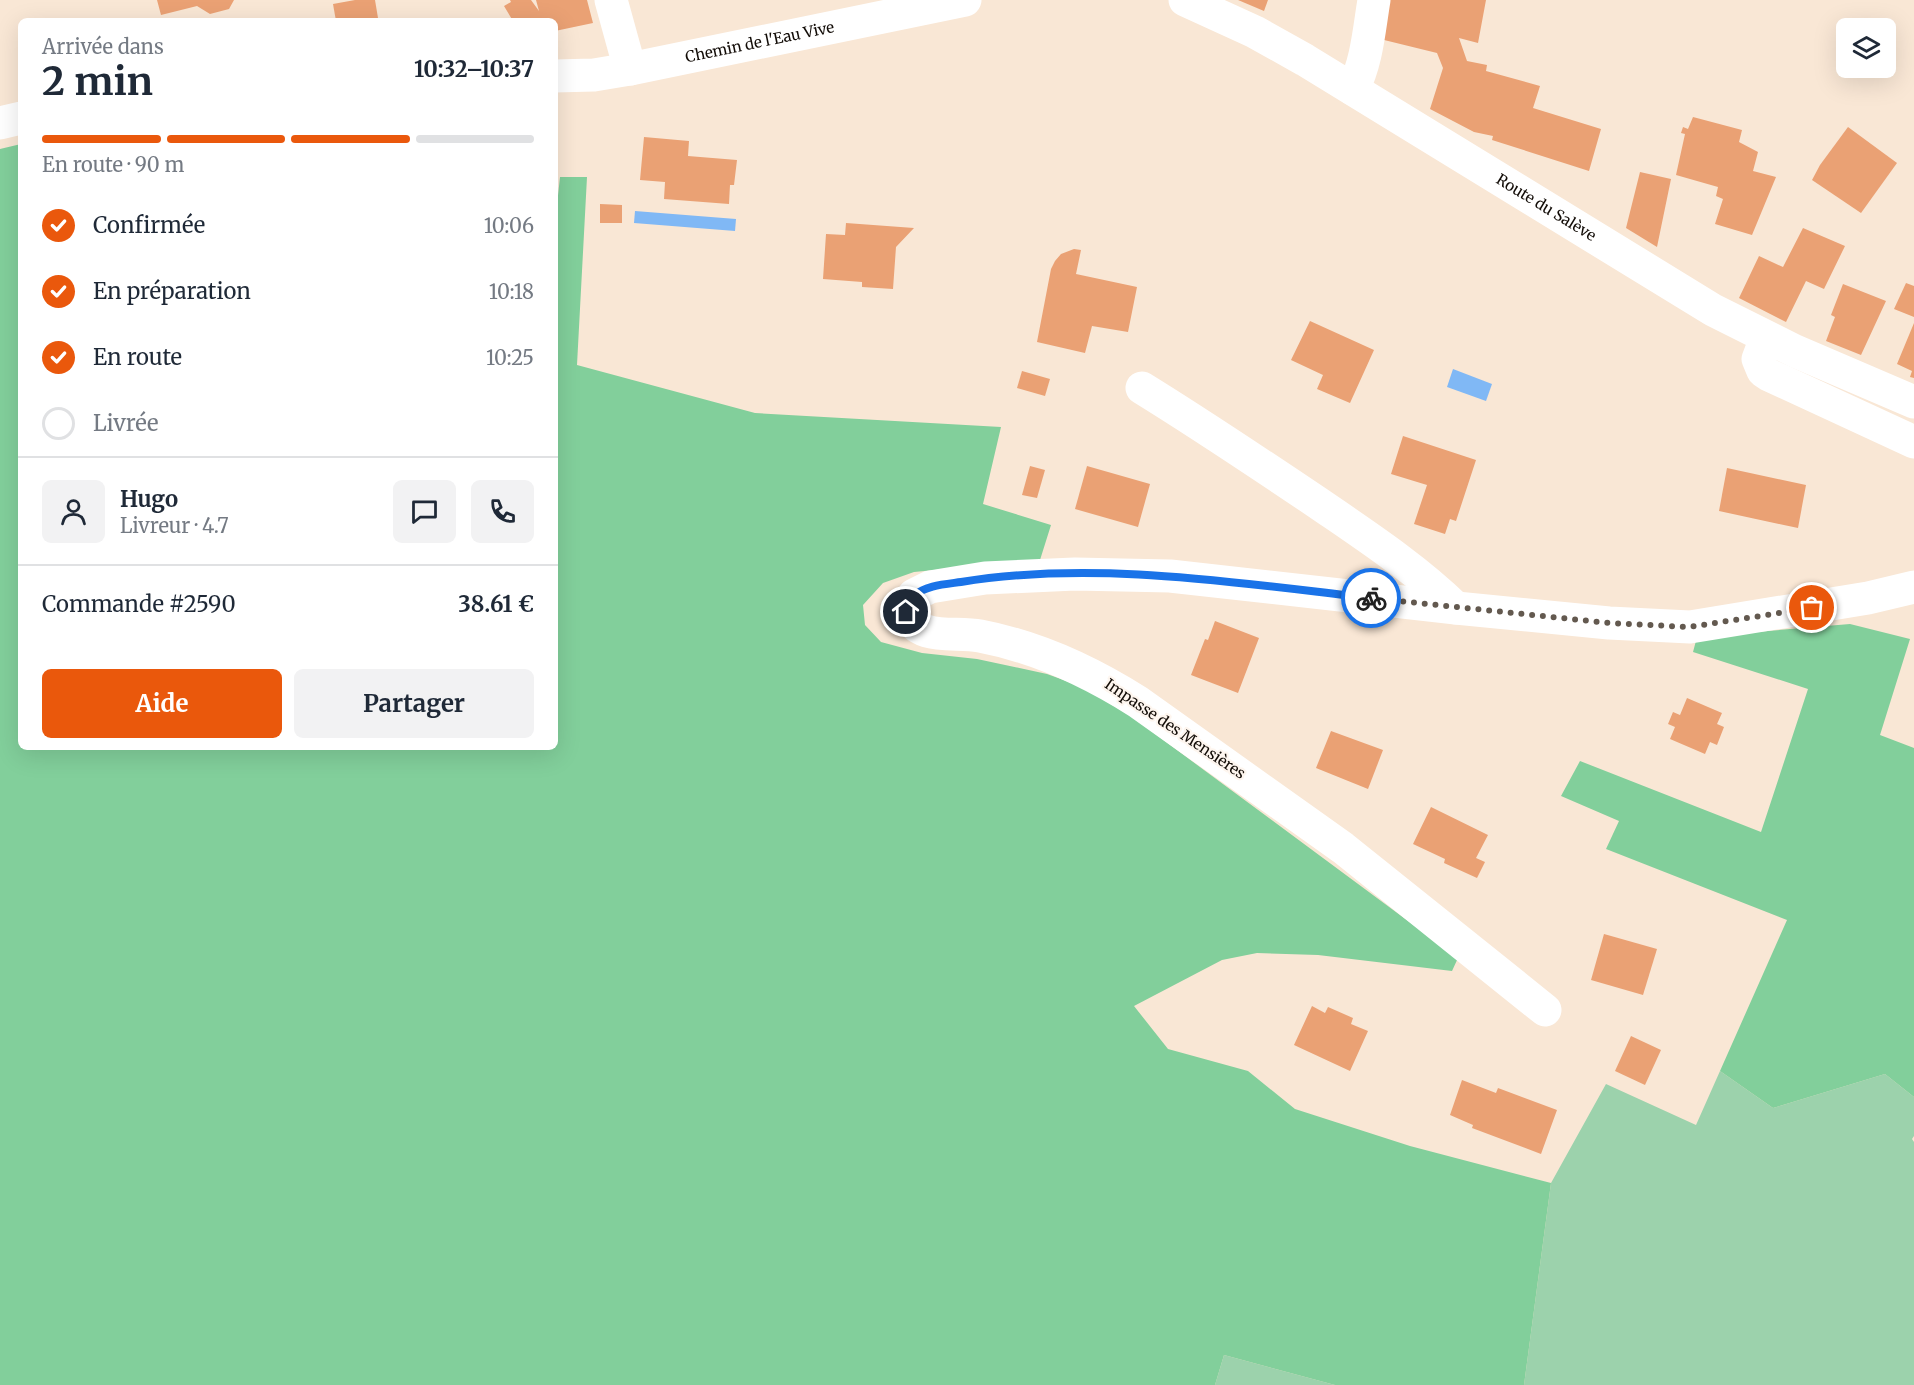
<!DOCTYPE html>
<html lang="fr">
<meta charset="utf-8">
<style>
:root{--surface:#fff;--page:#f2f2f3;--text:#1f2937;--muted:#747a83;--line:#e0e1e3;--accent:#ea580c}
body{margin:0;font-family:Merriweather,serif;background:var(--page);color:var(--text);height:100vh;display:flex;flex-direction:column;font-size:22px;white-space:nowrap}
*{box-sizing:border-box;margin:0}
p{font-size:20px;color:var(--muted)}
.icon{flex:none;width:33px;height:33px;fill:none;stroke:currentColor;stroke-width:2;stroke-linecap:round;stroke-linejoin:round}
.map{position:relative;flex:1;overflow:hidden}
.drawer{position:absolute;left:18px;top:18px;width:540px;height:732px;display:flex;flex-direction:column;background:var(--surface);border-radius:9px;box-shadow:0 6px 24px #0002}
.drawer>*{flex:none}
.tools{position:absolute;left:1836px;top:18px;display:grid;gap:12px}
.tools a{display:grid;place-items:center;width:60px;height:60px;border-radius:9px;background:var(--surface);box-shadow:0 6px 24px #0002;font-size:30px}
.pin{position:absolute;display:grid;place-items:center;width:51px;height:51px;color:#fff;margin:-26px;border:3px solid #fff;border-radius:50%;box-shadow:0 2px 6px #0007}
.courier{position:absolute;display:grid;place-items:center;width:60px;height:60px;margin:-30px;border:4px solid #1a73e8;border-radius:50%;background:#fff;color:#222;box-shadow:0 2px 8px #0007}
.headline em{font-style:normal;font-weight:700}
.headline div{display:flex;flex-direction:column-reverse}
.headline{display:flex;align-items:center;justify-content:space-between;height:102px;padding:0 24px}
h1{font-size:39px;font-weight:700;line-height:45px}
.bar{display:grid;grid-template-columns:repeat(4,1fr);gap:9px 6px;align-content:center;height:72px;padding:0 24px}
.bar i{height:8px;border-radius:4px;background:var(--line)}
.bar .selected{background:var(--accent)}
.bar p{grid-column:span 4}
.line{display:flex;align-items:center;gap:15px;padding:0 24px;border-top:2px solid var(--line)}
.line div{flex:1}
.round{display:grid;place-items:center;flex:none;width:63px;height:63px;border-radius:9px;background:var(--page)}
ol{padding:0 24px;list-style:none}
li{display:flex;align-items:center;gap:18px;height:66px}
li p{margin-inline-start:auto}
li .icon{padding:6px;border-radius:50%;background:var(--accent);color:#fff;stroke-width:4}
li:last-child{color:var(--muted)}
li i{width:33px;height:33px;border:3px solid var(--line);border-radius:50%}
.cta{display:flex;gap:12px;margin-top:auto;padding:12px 24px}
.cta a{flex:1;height:69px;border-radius:9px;background:var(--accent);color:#fff;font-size:24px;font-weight:700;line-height:69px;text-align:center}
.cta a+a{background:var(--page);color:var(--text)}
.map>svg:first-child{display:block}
.green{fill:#9cd2ac}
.forest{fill:#82cf9b}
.water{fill:#80b8f5}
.building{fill:#eaa174}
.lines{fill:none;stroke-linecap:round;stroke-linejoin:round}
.minor{stroke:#fff;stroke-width:33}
.major{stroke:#fff;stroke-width:33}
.done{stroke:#63594f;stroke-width:6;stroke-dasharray:0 10.8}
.route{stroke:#1a73e8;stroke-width:8}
.labels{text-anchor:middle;stroke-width:4.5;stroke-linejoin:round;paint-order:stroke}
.street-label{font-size:15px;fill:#120c07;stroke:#fef6ef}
</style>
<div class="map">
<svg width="1914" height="1385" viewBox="0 0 1914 1385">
<rect width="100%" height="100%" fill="#f9e7d5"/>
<g class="green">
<polygon points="1720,1071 1773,1108 1885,1074 1914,1097 1914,1136 1912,1139 1914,1142 1914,1385 1524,1385 1551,1183 1606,1084 1696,1125"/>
<polygon points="1224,1355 1335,1385 1215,1385"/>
</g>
<g class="forest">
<polygon points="21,144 21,747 555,747 555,223 560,177 587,177 577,365 755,413 1001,427 983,504 1051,525 1040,560 914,572 883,583 863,605 865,625 881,642 922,653 977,659 1047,674 1080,686 1131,716 1458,958 1452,971 1318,955 1257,953 1222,960 1134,1006 1168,1049 1248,1071 1295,1109 1410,1146 1551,1183 1524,1385 1335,1385 1224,1355 1215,1385 0,1385 0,149"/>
<polygon points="1850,624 1910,639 1880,735 1914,748 1914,1097 1885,1074 1773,1108 1720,1071 1787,920 1606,849 1619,821 1561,796 1580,761 1761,832 1808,689 1693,652 1697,637"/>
</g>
<g class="water">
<polygon points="635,211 736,219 735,231 634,223"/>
<polygon points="1453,369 1492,384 1486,401 1447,387"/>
</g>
<g class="building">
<polygon points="157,0 234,0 229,9 210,14 197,6 161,15"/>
<polygon points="355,0 375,0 378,18 366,21 336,21 333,4"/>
<polygon points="510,0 531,0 539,11 536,0 587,0 593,23 555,31 555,21 542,21 541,19 538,21 513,21 504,6 511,2"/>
<polygon points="1238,0 1268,0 1264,11"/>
<polygon points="1386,0 1486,0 1478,43 1459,38 1467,61 1487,65 1486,71 1540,86 1533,108 1601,129 1589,171 1492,140 1493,136 1474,132 1430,109 1443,68 1437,53 1380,39"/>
<polygon points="1693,117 1742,130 1739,142 1758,152 1753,171 1776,177 1752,235 1715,224 1723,199 1716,196 1718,187 1676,175 1685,134 1681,133 1683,127 1688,129"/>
<polygon points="1848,127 1897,163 1861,213 1812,180 1820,165"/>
<polygon points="644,137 689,141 688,156 737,160 734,185 730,185 729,204 664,199 665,182 640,180"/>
<polygon points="1640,172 1671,179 1657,247 1626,228"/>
<polygon points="600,204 622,205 622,223 600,223"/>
<polygon points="846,223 914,228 896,247 893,289 862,287 862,282 823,279 826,234 845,235"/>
<polygon points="1803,228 1845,246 1824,289 1806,281 1786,322 1739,298 1759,256 1783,267"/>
<polygon points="1074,249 1081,250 1076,274 1137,287 1128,332 1092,326 1085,353 1037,342 1051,269 1055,261 1061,254"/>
<polygon points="1906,283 1914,286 1914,317 1894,309"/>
<polygon points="1843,284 1886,301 1861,355 1826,341 1835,317 1831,315"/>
<polygon points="1310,321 1374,350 1350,403 1317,389 1323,375 1291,360"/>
<polygon points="1914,323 1914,378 1910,377 1912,371 1897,364"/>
<polygon points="1022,371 1050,379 1045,396 1017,388"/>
<polygon points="1403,436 1476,460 1456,521 1450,519 1445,534 1414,524 1427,485 1391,474"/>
<polygon points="1030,466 1045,470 1037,498 1022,495"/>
<polygon points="1087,466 1150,484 1138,527 1075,509"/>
<polygon points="1727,468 1806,485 1798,528 1719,511"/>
<polygon points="1215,621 1259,638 1238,693 1191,675 1205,639 1208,640"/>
<polygon points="1687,698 1722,713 1717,724 1724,727 1717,745 1710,742 1705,754 1670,739 1675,727 1668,724 1673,712 1680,715"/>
<polygon points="1331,731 1383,750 1368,789 1316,768"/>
<polygon points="1431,807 1488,835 1476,858 1485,862 1477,878 1444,863 1445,859 1413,844"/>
<polygon points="1604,934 1657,949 1643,995 1591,980"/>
<polygon points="1312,1006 1325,1013 1328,1007 1353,1018 1351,1024 1368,1031 1350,1071 1294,1045"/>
<polygon points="1631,1036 1661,1050 1645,1085 1615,1071"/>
<polygon points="1462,1080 1496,1093 1498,1088 1557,1110 1541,1154 1472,1128 1473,1125 1450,1115"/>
</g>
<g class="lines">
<g class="minor">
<polyline points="611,0 630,69"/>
<path id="s1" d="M555,76L594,75L630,69L965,0"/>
<path d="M1353,89C1367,62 1369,30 1374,0"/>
<polyline points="0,123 21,118"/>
<polyline points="1766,338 1758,359 1763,371 1769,375 1914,442"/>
<path d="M1142,388C1202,425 1260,464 1318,503C1366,536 1415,568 1456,608"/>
<path d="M1545,1010L1343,848L1138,702C1089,671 1038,647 980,636C953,631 919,642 906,612L914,595L930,587L985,578L1075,574L1170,576L1456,608L1609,623L1690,627L1868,598L1914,587"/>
</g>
<path class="major" id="s2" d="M1185,0L1255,32L1305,60L1713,310L1795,351L1914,402"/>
</g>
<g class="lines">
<polyline class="done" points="1371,598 1609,623 1689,627 1812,608"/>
<path class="route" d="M906,612C908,607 910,600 914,596C925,585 947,584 961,582C1094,560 1238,583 1371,598"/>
</g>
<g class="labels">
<g class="street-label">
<text dy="5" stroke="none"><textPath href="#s1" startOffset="208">Chemin de l'Eau Vive</textPath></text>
<text dy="5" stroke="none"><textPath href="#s2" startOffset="417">Route du Salève</textPath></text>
<text transform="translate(1175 729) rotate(34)" y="5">Impasse des Mensières</text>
</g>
</g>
</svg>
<div class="tools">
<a><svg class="icon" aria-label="layers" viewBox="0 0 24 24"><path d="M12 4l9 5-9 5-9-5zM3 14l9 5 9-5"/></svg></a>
</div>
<div class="pin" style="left:1812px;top:608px;background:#ea580c"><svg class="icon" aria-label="bag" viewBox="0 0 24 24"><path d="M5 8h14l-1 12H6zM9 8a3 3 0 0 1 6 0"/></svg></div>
<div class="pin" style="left:906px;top:612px;background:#1f2937"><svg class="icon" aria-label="home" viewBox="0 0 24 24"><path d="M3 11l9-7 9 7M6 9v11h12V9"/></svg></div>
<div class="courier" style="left:1371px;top:598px"><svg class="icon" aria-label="bike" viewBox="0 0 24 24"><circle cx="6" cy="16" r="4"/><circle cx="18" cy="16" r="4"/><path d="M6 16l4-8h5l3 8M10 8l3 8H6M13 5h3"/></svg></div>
<section class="drawer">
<div class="headline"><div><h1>2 min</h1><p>Arrivée dans</p></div><em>10:32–10:37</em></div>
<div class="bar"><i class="selected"></i><i class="selected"></i><i class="selected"></i><i></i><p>En route · 90 m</p></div>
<ol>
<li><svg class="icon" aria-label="check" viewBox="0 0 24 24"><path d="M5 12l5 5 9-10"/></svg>Confirmée<p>10:06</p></li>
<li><svg class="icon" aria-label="check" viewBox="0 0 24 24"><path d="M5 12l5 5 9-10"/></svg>En préparation<p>10:18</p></li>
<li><svg class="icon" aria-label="check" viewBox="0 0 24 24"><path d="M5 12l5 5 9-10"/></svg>En route<p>10:25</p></li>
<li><i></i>Livrée</li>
</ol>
<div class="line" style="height:108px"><a class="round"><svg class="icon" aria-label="person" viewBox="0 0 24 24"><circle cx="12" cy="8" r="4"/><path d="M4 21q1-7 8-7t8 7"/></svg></a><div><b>Hugo</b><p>Livreur · 4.7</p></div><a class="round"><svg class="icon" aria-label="chat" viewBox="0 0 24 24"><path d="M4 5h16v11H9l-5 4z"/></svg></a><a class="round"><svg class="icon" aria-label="phone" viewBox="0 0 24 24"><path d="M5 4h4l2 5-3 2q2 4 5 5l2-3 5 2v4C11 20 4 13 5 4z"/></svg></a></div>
<div class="line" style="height:78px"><div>Commande #2590</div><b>38.61 €</b></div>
<div class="cta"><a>Aide</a><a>Partager</a></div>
</section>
</div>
